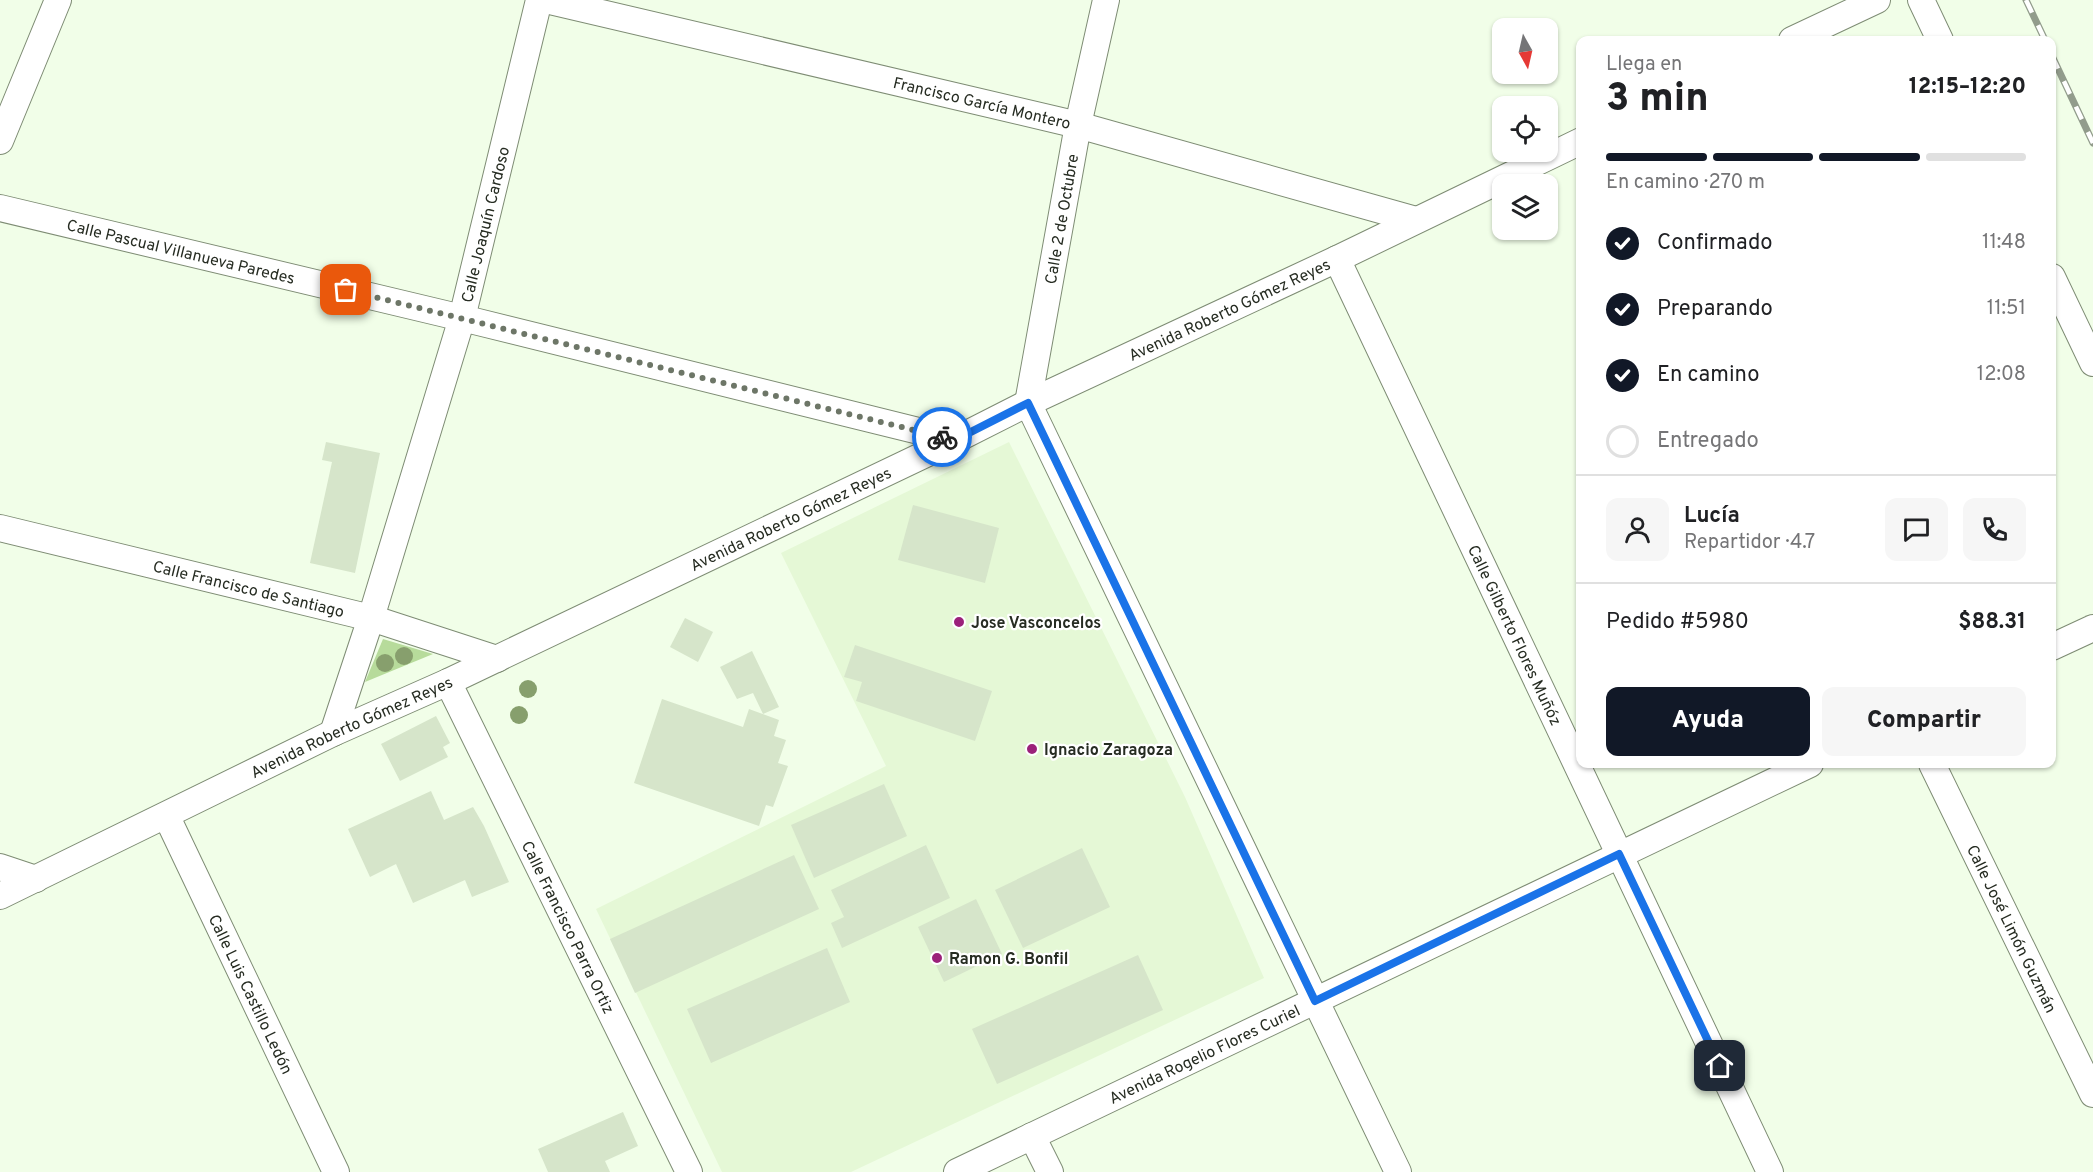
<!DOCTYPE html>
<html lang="es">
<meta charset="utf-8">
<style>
:root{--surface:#fff;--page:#f6f6f6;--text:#202124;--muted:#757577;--line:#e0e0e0;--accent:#111827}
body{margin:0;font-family:Overpass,sans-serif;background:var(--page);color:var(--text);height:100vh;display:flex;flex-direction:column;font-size:22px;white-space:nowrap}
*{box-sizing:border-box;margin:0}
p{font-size:20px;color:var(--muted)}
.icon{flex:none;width:33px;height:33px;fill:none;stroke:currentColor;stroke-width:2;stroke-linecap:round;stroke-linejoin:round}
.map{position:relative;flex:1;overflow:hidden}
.details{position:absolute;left:1576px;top:36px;width:480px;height:732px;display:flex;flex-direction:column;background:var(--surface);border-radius:12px;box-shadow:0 2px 4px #0004}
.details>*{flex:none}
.needle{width:39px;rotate:172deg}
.buttons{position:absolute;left:1492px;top:18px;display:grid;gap:12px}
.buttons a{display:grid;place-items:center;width:66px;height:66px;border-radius:12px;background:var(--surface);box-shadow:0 2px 4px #0004;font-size:30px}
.pin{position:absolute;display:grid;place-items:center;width:51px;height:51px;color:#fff;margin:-26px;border-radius:12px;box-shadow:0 3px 9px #0006}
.courier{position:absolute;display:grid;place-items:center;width:60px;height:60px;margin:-30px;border:4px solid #1a73e8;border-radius:50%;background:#fff;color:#222;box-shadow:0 2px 8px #0007}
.overview em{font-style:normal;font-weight:800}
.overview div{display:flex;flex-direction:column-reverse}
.overview{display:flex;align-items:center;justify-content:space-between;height:102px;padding:0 30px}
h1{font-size:39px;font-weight:800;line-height:45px}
.bar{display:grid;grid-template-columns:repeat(4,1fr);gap:9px 6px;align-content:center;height:72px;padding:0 30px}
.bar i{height:8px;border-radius:4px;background:var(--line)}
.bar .active{background:var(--accent)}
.bar p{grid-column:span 4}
.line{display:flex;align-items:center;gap:15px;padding:0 30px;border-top:2px solid var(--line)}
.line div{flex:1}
.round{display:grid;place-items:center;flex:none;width:63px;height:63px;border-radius:12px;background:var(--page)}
ol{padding:0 30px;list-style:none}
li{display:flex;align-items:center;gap:18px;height:66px}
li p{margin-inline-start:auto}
li .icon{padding:6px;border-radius:50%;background:var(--accent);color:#fff;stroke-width:4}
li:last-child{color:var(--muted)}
li i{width:33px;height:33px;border:3px solid var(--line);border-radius:50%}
.primary-button{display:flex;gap:12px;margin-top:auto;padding:12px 30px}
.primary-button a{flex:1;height:69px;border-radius:12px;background:var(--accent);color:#fff;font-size:24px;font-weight:800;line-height:69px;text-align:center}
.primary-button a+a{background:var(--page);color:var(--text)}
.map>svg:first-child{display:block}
.built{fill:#e5f8d6}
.green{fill:#b7db9b}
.building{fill:#d6e5ca}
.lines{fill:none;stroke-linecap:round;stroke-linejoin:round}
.minor-casing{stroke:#7e8c74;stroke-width:28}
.minor{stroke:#fff;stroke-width:26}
.rail-casing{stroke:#929c8c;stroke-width:7}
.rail{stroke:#fff;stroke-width:4.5;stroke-dasharray:14;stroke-linecap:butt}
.tree{fill:#879f6d}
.done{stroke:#6d7667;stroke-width:6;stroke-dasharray:0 10.8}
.route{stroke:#1a73e8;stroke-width:8}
.poi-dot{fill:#9b217a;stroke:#fff;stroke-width:2}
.labels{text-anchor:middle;stroke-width:4.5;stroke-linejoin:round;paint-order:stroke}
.street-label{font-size:16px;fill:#262c22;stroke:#fff}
.poi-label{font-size:16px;font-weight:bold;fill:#262c22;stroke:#fff;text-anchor:start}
</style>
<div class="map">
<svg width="2093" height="1172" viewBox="0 0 2093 1172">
<rect width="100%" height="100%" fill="#f1fee8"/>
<polygon class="built" points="1009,442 1185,797 1264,978 851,1172 722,1172 596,909 886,766 781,553"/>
<polygon class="green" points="383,639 433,654 365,682"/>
<g class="building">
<polygon points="326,442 380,453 355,573 310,563 332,462 322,460"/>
<polygon points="913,505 999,528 985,583 898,560"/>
<polygon points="685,618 713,632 698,662 670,647"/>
<polygon points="855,645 992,691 975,741 856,701 862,682 844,677"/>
<polygon points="752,651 779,707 763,714 753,693 737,699 720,667"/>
<polygon points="662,699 743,727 749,709 779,720 774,736 786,740 778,763 788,766 773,807 766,805 759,826 634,783"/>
<polygon points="436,716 450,743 443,747 448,757 400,781 381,744"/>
<polygon points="884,784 907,836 814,878 791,825"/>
<polygon points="431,791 444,820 473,807 484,826 509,882 472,897 465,880 413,903 396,864 370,877 348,829"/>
<polygon points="926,845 950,898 842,948 831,923 844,917 831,890"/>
<polygon points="1082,848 1110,907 1023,948 995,890"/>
<polygon points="794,855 819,909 635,993 610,939"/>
<polygon points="976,899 1002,954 944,982 918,927"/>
<polygon points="827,948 850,1002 711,1063 687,1009"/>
<polygon points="1138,955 1163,1010 997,1084 972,1029"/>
<polygon points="623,1112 638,1146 605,1161 610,1172 548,1172 538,1149"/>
</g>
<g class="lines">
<g class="minor-casing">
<g id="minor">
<path id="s1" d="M546,0L1078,125L1416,220"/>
<polyline points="1106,0 1078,125 1028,403 1398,1172"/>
<polyline points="1921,0 1940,40"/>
<polyline points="1792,40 1877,0"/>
<polyline points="0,141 58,0"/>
<path id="s2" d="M0,208L462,318L955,440"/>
<path id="s3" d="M1337,259L1770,1172"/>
<polyline points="2052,277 2093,363"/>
<path id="s4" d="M0,528L371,618L497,659"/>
<polyline points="2052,647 2093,628"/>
<path id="s5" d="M448,682L689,1172"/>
<path id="s6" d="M333,733L371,618L462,318L539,0"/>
<path id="s7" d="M1932,764L2093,1094"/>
<path id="s8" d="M167,817L336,1172"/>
<polyline points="0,867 36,879"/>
<path id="s9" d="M0,896L333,733L448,682L955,440L1028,403L1337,259L1581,141"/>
<polyline points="1032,1136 1050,1172"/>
<path id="s10" d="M957,1172L1810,764"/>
</g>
</g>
<use href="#minor" class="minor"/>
<g class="rail-casing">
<g id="rail">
<polyline points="2026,0 2045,40"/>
<polyline points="2052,56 2093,143"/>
</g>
</g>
<use href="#rail" class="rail"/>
</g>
<g class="tree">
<circle cx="404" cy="656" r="9"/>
<circle cx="385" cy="663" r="9"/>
<circle cx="528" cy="689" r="9"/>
<circle cx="519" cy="715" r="9"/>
</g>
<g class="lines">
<polyline class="done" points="346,290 942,437"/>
<polyline class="route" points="942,437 955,440 1028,403 1315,1001 1619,854 1720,1066"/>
</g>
<g class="poi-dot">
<circle cx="959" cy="622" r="6"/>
<circle cx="1032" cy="749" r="6"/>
<circle cx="937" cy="958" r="6"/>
</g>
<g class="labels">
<g class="street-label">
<text dy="6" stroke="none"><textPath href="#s1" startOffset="448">Francisco García Montero</textPath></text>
<text transform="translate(1061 219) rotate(-80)" y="6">Calle 2 de Octubre</text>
<text dy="6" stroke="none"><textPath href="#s6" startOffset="531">Calle Joaquín Cardoso</textPath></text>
<text dy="6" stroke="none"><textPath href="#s2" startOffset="186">Calle Pascual Villanueva Paredes</textPath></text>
<text dy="6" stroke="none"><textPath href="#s9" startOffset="1362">Avenida Roberto Gómez Reyes</textPath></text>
<text dy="6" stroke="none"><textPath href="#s9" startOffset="876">Avenida Roberto Gómez Reyes</textPath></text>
<text dy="6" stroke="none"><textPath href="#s4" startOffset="256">Calle Francisco de Santiago</textPath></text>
<text dy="6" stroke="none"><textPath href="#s3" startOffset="416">Calle Gilberto Flores Muñóz</textPath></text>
<text dy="6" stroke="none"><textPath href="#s9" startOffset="390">Avenida Roberto Gómez Reyes</textPath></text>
<text dy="6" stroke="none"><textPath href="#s5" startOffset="273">Calle Francisco Parra Ortiz</textPath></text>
<text dy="6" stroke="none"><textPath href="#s7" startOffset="183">Calle José Limón Guzmán</textPath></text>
<text dy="6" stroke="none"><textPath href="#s8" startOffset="196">Calle Luis Castillo Ledón</textPath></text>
<text dy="6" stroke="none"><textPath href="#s10" startOffset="274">Avenida Rogelio Flores Curiel</textPath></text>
</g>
<g class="poi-label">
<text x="971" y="628">Jose Vasconcelos</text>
<text x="1044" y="755">Ignacio Zaragoza</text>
<text x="949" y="964">Ramon G. Bonfil</text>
</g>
</g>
</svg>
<div class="buttons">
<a><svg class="needle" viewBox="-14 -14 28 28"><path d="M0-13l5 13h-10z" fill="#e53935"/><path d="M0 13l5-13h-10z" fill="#757577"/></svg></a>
<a><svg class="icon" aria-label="locate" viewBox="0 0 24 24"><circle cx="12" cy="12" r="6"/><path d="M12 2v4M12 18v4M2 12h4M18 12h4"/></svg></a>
<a><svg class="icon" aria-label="layers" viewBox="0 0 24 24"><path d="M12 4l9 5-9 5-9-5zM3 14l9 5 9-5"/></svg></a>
</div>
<div class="pin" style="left:346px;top:290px;background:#ea580c"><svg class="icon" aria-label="bag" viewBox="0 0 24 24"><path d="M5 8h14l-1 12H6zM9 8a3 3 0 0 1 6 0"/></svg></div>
<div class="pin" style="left:1720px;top:1066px;background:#1f2937"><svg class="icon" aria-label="home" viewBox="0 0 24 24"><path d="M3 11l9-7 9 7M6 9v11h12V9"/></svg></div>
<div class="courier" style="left:942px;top:437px"><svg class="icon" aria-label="bike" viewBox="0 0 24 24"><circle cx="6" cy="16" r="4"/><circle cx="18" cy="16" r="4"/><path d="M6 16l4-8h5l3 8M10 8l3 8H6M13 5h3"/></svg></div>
<section class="details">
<div class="overview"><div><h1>3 min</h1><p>Llega en</p></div><em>12:15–12:20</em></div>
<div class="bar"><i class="active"></i><i class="active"></i><i class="active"></i><i></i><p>En camino · 270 m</p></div>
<ol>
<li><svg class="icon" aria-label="check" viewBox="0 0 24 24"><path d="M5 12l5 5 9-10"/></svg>Confirmado<p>11:48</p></li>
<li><svg class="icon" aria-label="check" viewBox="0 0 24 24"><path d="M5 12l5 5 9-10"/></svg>Preparando<p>11:51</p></li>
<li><svg class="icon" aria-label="check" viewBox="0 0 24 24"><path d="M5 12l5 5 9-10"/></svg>En camino<p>12:08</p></li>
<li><i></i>Entregado</li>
</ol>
<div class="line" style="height:108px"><a class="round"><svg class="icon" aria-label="person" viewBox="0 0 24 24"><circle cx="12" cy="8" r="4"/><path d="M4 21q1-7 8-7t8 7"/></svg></a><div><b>Lucía</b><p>Repartidor · 4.7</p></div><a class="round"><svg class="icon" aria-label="chat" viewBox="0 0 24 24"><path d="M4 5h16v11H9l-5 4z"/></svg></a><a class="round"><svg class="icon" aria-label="phone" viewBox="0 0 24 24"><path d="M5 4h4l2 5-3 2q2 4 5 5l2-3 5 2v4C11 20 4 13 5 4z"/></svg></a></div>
<div class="line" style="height:78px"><div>Pedido #5980</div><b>$88.31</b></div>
<div class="primary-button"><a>Ayuda</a><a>Compartir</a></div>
</section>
</div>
